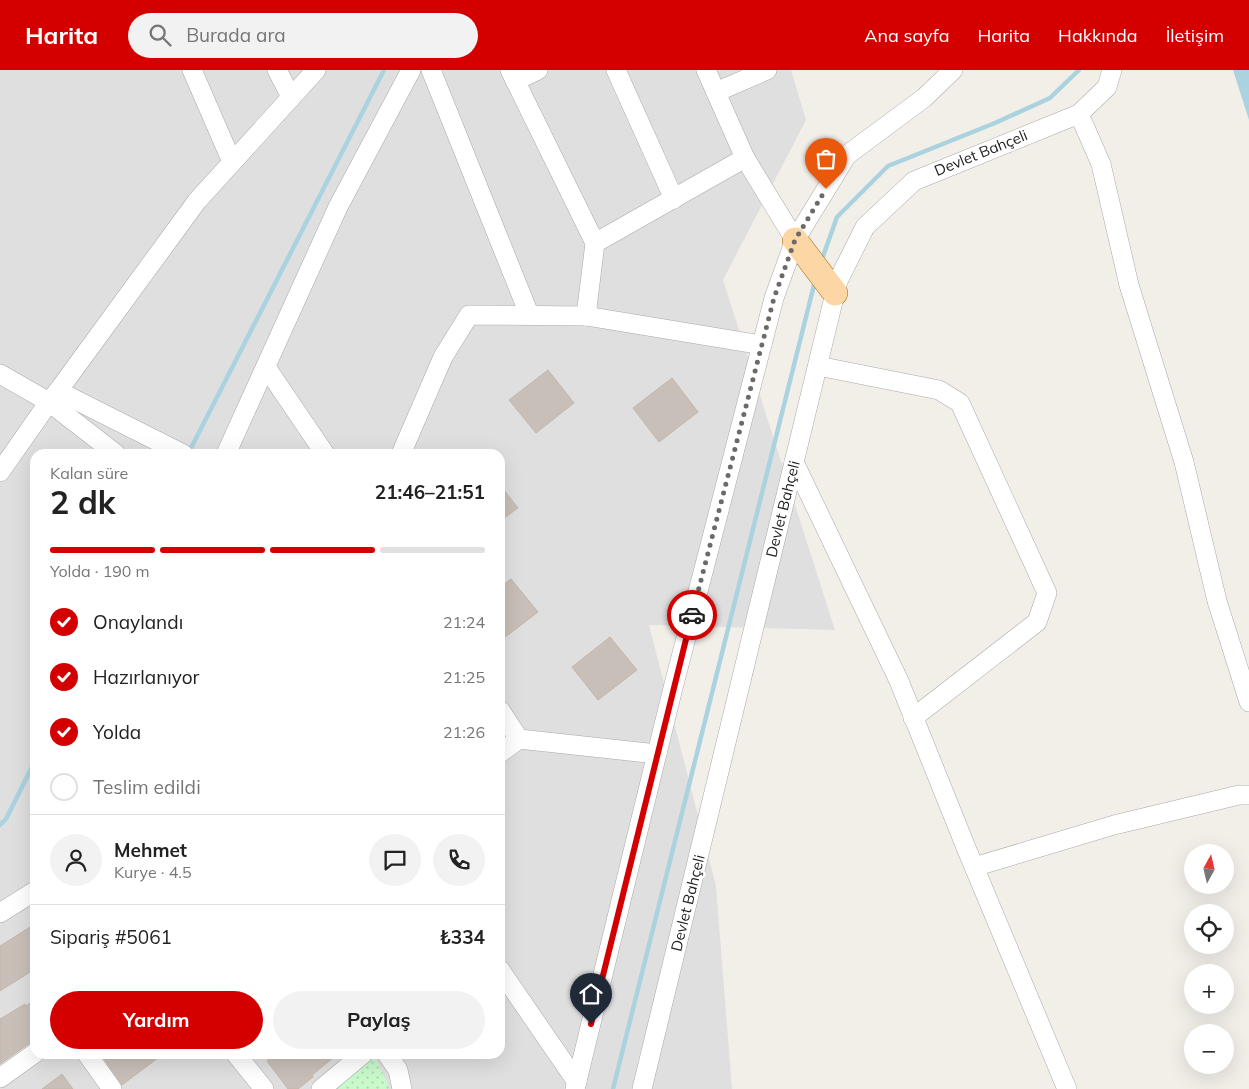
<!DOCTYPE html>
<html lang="tr">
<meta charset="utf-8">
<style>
:root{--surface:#fff;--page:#f2f2f2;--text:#222;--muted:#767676;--line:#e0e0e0;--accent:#d40000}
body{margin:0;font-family:Mulish,sans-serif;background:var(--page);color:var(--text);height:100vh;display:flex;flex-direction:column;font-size:19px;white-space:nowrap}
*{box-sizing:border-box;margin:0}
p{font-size:16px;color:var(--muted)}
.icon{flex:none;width:28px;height:28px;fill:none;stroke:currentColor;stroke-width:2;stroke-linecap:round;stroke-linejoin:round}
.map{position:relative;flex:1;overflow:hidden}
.drawer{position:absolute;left:30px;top:379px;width:475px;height:610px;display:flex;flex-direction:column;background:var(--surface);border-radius:15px;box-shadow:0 5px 20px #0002}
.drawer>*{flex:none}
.needle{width:32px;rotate:8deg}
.controls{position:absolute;left:1184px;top:774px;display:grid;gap:10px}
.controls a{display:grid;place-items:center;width:50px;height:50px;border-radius:50%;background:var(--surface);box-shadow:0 5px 20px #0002;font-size:25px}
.pin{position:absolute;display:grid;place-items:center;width:42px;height:42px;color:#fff;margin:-51px -21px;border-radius:50% 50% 50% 0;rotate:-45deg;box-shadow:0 0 5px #0007}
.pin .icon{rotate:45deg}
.courier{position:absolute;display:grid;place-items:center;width:50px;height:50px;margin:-25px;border:4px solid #d40000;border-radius:50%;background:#fff;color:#222;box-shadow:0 1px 6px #0007}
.overview em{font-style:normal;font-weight:700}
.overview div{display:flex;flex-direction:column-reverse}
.overview{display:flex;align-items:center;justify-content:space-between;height:85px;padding:0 20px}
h1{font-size:32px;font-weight:700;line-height:38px}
.bar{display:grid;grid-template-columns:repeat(4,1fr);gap:8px 5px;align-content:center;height:60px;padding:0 20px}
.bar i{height:6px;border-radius:4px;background:var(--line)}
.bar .on{background:var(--accent)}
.bar p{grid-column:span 4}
.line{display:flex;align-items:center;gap:12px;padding:0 20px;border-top:1px solid var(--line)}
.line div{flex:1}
.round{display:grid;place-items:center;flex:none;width:52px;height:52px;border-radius:26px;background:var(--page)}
ol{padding:0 20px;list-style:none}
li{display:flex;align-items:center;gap:15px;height:55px}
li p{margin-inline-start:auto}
li .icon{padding:5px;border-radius:50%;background:var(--accent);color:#fff;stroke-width:4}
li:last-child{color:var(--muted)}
li i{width:28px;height:28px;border:2px solid var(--line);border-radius:50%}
.action{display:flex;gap:10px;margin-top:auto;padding:10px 20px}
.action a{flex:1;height:58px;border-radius:30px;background:var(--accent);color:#fff;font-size:20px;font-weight:700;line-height:58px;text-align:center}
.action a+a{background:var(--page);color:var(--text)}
header{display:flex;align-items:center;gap:30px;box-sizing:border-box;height:70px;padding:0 25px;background:var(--accent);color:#fff}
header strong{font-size:24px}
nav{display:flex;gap:28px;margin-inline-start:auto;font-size:18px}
.search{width:350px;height:45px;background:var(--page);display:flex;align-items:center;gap:12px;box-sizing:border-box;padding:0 18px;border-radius:28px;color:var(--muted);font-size:19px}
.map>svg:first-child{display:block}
.residential{fill:#e0dfdf;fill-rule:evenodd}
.park{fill:url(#park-dots)}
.water{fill:#aad3df}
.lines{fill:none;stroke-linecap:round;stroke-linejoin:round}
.stream{stroke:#aad3df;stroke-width:4.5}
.building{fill:#c7bfb8;stroke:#c4b6ab}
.minor-casing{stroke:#a9a9a9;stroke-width:20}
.major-casing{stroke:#a06b00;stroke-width:26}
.minor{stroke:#fff;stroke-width:19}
.major{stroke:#fcd6a4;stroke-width:25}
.done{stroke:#6b6a68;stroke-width:5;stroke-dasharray:0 9}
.route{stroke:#d40000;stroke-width:6}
.labels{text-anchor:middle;stroke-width:4.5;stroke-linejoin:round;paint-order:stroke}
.street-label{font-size:15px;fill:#222;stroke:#fff}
</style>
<header>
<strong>Harita</strong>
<div class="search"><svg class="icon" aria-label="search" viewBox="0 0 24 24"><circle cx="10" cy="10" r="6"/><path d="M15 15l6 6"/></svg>Burada ara</div>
<nav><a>Ana sayfa</a><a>Harita</a><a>Hakkında</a><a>İletişim</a></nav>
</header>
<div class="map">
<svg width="1249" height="1019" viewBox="0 0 1249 1019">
<defs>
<pattern id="park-dots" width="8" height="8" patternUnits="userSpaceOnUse" patternTransform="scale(1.25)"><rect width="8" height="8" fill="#c8facc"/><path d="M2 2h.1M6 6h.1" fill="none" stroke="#acd6af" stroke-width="1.8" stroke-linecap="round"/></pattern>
</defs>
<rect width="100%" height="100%" fill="#f2efe9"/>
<path class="residential" d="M0,0H791L806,50L723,210L835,560L649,555L716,816L732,1019H0ZM35,384H500V984H35Z"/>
<polygon class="park" points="374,985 390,1019 332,1019"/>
<polygon class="water" points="1233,0 1249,0 1249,50"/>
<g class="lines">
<g class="stream">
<polyline points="821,192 837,147 888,96 995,53 1050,28 1079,0"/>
<polyline points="188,384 384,0"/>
<polyline points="0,755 6,749 35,691"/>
<polyline points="613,1019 815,211"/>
</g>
</g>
<g class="building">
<polygon points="548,300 574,333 536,363 509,330"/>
<polygon points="672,308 698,342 659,372 633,338"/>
<polygon points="500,415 518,438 500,451"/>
<polygon points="511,509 538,542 500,571 500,517"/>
<polygon points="610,567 637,600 598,630 572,597"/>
<polygon points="35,854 35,899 0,921 0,876"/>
<polygon points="35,930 35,972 28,974 0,994 0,949 25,934 26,936"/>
<polygon points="101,984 163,984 122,1015"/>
<polygon points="277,984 338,984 312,1005 313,1007 298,1019 288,1019 267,991"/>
<polygon points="62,1004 73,1019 42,1019"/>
</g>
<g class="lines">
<g class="minor-casing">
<g id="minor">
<polyline points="192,0 232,92"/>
<polyline points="277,0 291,27"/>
<polyline points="431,0 529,244"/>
<polyline points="510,0 595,173 586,246"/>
<polyline points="616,0 674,129"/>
<polyline points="515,11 538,0"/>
<polyline points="716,22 767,0"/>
<polyline points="1079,44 1101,94 1129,215 1184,392 1217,531 1249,632"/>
<polyline points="795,170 847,85 924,28 953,0"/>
<polyline points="595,173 745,88"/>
<polyline points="818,296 939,320 960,333 1047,523 1037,552 913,648"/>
<polyline points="266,297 325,384"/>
<polyline points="0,304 49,332 116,384"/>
<polyline points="58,321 183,384"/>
<polyline points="226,384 338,137 411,0"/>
<polyline points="401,384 443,287 469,245 586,246 762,275"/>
<polyline points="794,392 899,611 967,780 1067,1019"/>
<polyline points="0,402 49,332 58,321 197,131 316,0"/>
<polyline points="500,640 519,669"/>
<polyline points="500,683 519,669 657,684"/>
<polyline points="974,797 1114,755 1239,725 1249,725"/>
<polyline points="0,843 35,821"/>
<polyline points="500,900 577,1012"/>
<polyline points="87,984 112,1019"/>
<polyline points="236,984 264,1019"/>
<polyline points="387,984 398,1000 402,1019"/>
<polyline points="0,1008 35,983"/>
<polyline points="321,1019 363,984"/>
<polyline points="575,1019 672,622 774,228 795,170 745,88 706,0"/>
<polyline points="642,1019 838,211 865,157 914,111 1079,44 1107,17 1112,0"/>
</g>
</g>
<g class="major-casing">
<polyline id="major" points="795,170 835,223"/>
</g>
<use href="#minor" class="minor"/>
<use href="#major" class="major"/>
</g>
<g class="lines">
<polyline class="done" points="692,545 774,228 795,170 826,119"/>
<polyline class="route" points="591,954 692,545"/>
</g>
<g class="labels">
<g class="street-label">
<text transform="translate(981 83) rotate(-22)" y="5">Devlet Bahçeli</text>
<text transform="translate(783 439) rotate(-76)" y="5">Devlet Bahçeli</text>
<text transform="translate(688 833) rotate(-76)" y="5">Devlet Bahçeli</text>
</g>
</g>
</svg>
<div class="controls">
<a><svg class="needle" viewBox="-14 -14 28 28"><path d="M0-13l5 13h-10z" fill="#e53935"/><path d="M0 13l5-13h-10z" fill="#767676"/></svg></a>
<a><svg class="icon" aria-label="locate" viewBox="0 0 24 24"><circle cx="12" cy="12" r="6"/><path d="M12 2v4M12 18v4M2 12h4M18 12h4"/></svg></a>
<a>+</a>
<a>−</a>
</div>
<div class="pin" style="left:826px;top:119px;background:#ea580c"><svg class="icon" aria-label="bag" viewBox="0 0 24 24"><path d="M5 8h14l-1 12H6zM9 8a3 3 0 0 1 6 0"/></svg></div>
<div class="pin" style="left:591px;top:954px;background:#1f2937"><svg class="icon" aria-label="home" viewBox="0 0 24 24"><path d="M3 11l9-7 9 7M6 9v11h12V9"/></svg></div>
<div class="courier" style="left:692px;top:545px"><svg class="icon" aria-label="car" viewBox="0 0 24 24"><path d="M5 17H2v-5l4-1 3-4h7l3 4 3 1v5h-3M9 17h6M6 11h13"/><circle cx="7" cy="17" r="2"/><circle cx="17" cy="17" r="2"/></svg></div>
<section class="drawer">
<div class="overview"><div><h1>2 dk</h1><p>Kalan süre</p></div><em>21:46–21:51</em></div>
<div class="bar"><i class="on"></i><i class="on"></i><i class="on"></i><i></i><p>Yolda · 190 m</p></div>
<ol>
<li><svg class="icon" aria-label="check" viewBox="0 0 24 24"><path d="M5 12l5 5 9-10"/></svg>Onaylandı<p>21:24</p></li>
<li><svg class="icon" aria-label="check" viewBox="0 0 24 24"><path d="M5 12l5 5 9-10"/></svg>Hazırlanıyor<p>21:25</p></li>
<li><svg class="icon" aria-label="check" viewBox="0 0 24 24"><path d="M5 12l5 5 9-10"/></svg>Yolda<p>21:26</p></li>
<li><i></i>Teslim edildi</li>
</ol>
<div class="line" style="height:90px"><a class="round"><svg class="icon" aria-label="person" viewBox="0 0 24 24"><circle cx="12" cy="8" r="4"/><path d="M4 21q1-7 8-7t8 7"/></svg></a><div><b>Mehmet</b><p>Kurye · 4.5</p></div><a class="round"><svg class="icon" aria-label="chat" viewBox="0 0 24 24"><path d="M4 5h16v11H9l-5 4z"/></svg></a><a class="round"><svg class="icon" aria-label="phone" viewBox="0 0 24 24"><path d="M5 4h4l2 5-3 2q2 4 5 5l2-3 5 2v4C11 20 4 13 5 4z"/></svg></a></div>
<div class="line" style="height:65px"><div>Sipariş #5061</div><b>₺334</b></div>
<div class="action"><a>Yardım</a><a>Paylaş</a></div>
</section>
</div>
